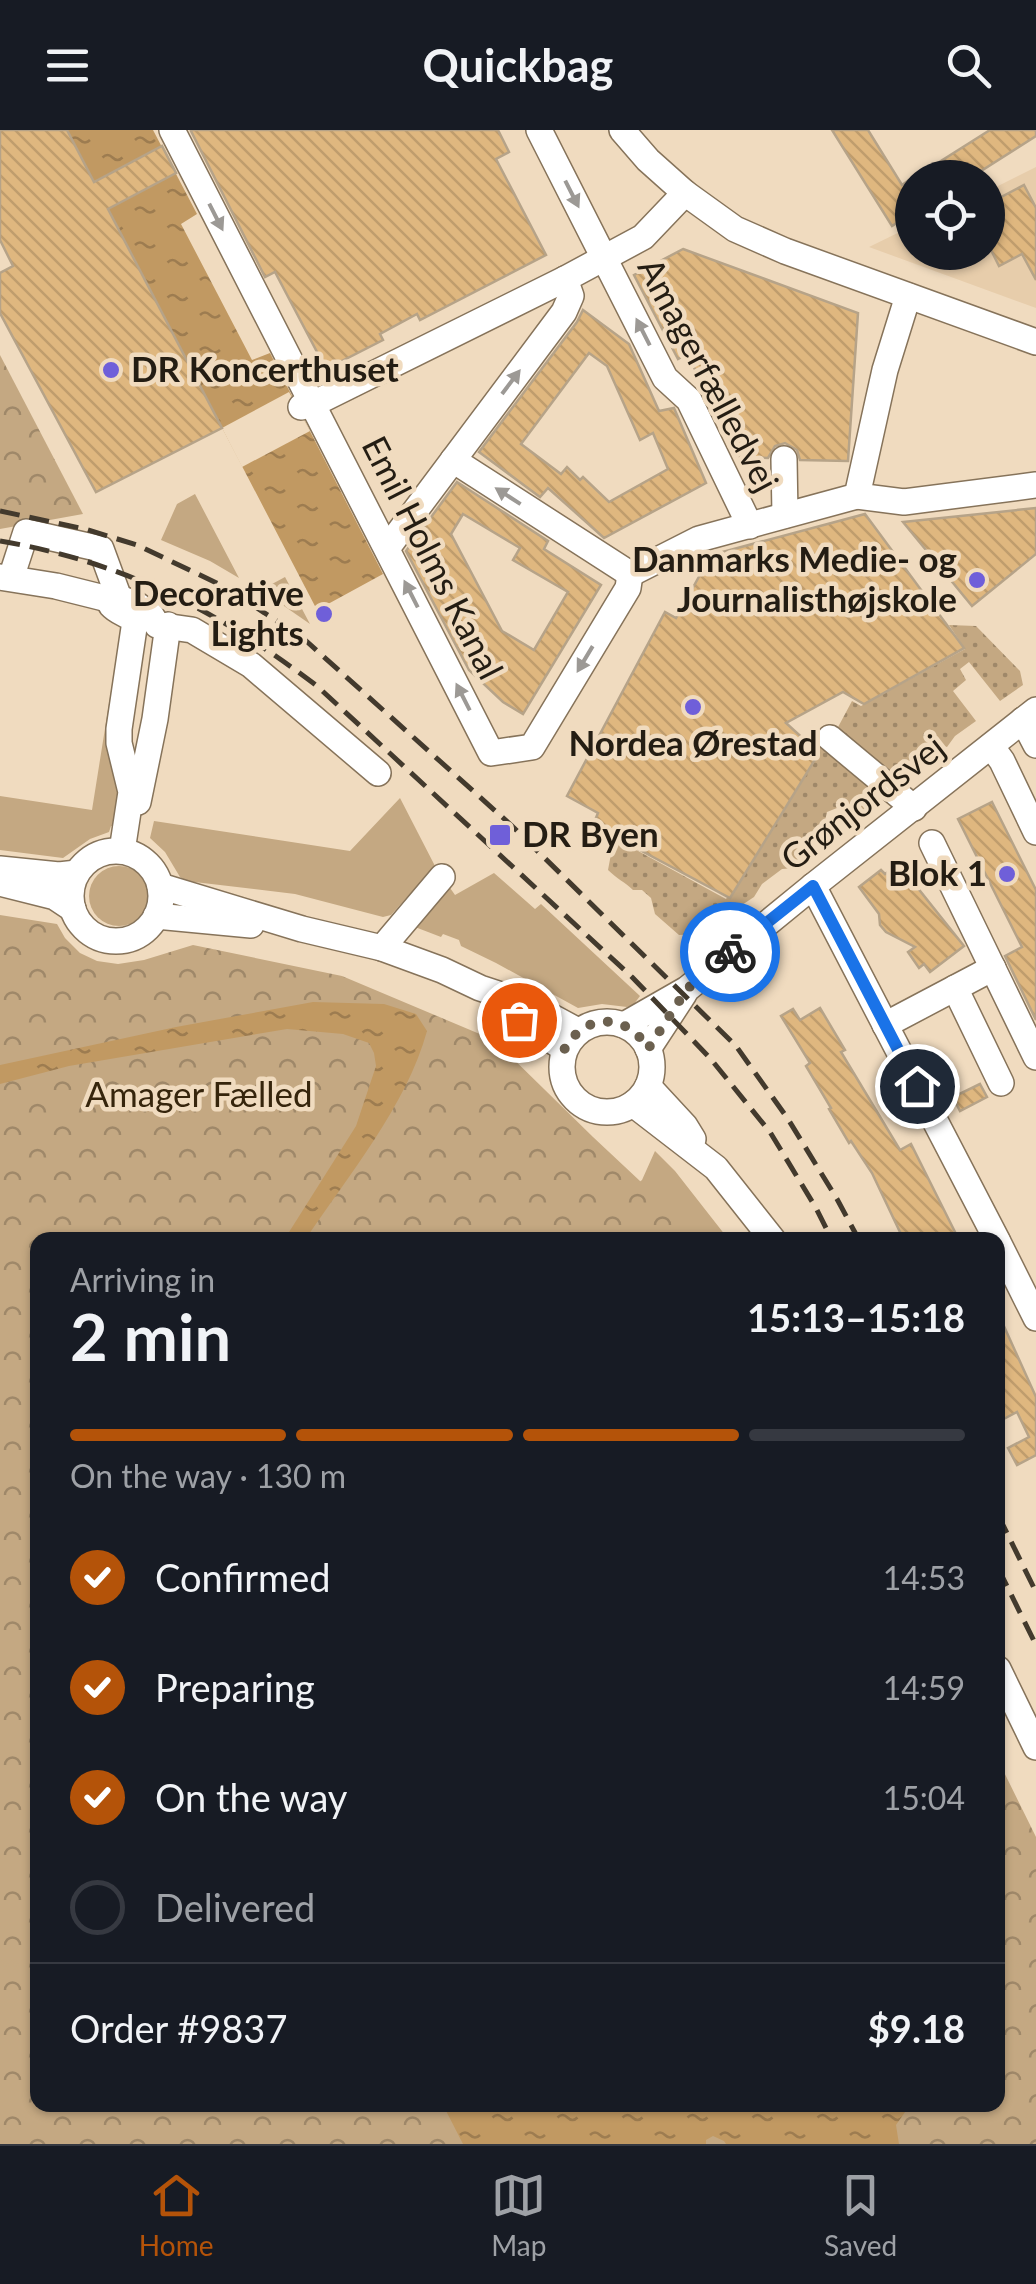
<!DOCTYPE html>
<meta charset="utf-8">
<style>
:root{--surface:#171b24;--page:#242831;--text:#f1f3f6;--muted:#9ea1a6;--line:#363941;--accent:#b45309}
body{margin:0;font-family:Lato,sans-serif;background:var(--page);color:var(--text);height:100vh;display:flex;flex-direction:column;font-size:38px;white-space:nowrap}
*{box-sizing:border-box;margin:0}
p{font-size:32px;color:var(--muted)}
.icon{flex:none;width:55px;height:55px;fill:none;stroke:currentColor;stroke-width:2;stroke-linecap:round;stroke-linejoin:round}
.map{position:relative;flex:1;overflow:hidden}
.details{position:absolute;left:30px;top:1102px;width:975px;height:880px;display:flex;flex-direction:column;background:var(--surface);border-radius:20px;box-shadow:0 2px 8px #0004}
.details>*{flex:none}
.fabs{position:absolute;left:895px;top:30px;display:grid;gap:20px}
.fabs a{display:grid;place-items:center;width:110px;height:110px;border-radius:50%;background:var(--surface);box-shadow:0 2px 8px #0004;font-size:50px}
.pin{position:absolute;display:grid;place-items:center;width:85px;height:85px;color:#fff;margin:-42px;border:5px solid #fff;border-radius:50%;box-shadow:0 2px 10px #0007}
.courier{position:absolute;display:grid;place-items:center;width:100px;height:100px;margin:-50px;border:8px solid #1a73e8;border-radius:50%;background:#fff;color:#222;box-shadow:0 2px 12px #0007}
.summary em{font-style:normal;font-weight:700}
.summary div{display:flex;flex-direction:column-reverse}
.summary{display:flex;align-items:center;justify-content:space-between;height:170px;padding:0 40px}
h1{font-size:65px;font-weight:700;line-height:75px}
.bar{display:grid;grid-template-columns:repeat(4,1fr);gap:15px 10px;align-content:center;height:120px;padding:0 40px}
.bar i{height:12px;border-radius:8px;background:var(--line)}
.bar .on{background:var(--accent)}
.bar p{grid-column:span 4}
.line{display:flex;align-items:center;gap:25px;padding:0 40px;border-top:2px solid var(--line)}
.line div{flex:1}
ol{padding:0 40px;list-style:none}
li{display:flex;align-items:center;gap:30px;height:110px}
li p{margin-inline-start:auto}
li .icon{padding:10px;border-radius:50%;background:var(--accent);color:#fff;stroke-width:4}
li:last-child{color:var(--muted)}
li i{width:55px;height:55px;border:5px solid var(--line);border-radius:50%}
header{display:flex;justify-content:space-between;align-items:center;height:130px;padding:0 40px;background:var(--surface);font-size:45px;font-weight:700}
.menu{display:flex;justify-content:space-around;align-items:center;height:140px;border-top:2px solid var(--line);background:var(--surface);font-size:28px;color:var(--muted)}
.menu a{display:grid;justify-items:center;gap:5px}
.menu .on{color:var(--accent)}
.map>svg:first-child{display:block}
.built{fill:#e7cdab}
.grass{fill:#c4a882}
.park{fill:url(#park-crowns)}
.garden{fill:url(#garden-dots)}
.water{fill:url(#water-ripples)}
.pier{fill:#f0dbbf}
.building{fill:url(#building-back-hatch);stroke:#b6a388;stroke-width:2.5;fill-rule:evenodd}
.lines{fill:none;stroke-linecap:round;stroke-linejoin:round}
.minor-casing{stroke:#86735a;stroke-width:28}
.minor{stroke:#fff;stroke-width:25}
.rail{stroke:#433a2d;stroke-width:5;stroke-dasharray:20 10;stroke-linecap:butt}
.oneway{fill:#9c9995}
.done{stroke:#6b604f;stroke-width:10;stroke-dasharray:0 18}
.route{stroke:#1a73e8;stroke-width:12}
.poi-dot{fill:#6f5fd9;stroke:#f0dbbf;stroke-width:4}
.labels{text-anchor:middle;stroke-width:9;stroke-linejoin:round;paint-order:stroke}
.poi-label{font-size:35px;font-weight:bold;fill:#241d13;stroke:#f0dbbf;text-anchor:end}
.street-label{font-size:35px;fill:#241d13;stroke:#f0dbbf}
.park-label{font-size:35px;fill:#36250c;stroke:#f0dbbf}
</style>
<header><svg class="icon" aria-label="menu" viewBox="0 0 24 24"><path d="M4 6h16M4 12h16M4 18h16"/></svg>Quickbag<svg class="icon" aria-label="search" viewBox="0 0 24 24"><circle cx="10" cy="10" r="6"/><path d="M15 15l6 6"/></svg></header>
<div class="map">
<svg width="1036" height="2014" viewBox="0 0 1036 2014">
<defs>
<pattern id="park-crowns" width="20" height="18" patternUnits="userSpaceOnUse" patternTransform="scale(2.5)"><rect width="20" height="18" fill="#c4a882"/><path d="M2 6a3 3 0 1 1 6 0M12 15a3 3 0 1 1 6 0" fill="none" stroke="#9f8869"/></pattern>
<pattern id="garden-dots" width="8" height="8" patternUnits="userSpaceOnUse" patternTransform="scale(2.5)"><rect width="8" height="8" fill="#c4a882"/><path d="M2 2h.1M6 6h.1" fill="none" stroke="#9f8869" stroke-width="1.8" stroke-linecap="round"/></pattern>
<pattern id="water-ripples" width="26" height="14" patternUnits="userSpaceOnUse" patternTransform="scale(2.5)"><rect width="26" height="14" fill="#c19962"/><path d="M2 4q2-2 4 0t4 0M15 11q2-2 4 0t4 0" fill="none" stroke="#9d7c50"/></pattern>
<pattern id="building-back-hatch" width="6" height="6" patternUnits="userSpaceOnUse" patternTransform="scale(2.5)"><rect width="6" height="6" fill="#dfb77f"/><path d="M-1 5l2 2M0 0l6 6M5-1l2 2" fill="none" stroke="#bf9d6d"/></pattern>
</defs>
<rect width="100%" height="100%" fill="#f0dbbf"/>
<polygon class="built" points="1036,37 1036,178 869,117 912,96 912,122 988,122 988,61"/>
<g class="grass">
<polygon points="195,364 239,448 210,431 161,410 177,374"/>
<polygon points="285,447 310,494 261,460"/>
<polygon points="122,492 107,610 108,623 119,658 117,697 111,696 109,702 90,709 63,728 0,720 0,666 92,680"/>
<polygon points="400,668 435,736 391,785 383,787 295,764 186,751 180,747 165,722 150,708 154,691 350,721"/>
<circle cx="119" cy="766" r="30"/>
<polygon points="494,743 535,779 541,774 640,866 634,874 627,877 602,874 578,878 496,833 461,816 459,810 443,804 441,807 415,797 448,755 455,765"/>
<polygon points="655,1021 675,1041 729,1110 601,1110 623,1065 642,1050"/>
</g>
<g class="park">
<polygon points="0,225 83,384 0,399"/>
<polygon points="0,785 57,794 65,808 80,823 97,831 118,834 144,830 193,815 342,846 494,910 593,1007 703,1110 38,1110 38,1975 998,1975 998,1630 1036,1707 1036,2014 0,2014"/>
</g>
<g class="garden">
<polygon points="949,495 976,496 1020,541 1023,555 1000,571 969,532 960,539 966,550 953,561 976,591 955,606 947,617 939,615 926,624 920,621 912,626 912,645 901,654 837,599 852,571 861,576 965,519"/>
<path d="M821,610L886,665L866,680L857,679L850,685L837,678L827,682L824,695L816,701C811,719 803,739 782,739L762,754L754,767L698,804L679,805L655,784L651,768L642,760H633C625,752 617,749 608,740L611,724L618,710L726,769L818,623L813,617Z"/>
</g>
<g class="water">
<polygon points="67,0 153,0 197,84 181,94 252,230 270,223 383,444 317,480"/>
<path d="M313,872L384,874L416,884L427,901C407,975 348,1046 305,1110H284L356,996L376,936L374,923L369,913L343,904L287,899L69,936L0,954V935L176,897Z"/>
<polygon points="443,1975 910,1975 896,1995 899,2014 726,2014 724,2011 713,2006 706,2010 706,2014 463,2014"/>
</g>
<polygon class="pier" points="289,262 310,301 242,337 222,298"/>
<g class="building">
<polygon points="0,0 67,0 94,52 162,16 176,43 108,79 222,298 96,362 0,183 0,143 13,136 0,110"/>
<polygon points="193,0 498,0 509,22 496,29 546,125 420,190 417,184 380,204 383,210 326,239 275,142 265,147 191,1"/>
<polygon points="832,0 868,0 902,55 912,48 912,83 892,96"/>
<polygon points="990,0 1036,0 1036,6 970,48 914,48"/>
<polygon points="1024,55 1036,78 1036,150 1022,124 999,136 988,114 988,74"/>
<polygon points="683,119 858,183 848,331 800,330 797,320 785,313 775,316 768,328 740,327 687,224 678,229 634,145"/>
<path d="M583,180L629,214L659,281L674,278L706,353L604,408L548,358L540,367L479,322L577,192ZM589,223L607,236L640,310L653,303L668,339L609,372L583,347L580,350L567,337L561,344L521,314Z"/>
<path d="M457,352L548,411L544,419L601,455L523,584L503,572L469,540L406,421ZM463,384L520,418L513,430L568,462L534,520L502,501L451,404Z"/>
<polygon points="1036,378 1036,424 972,476 903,392"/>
<polygon points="865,384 964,518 864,574 843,562 786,593 819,623 730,768 593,695 598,683 567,666 665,482 676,488 711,425"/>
<polygon points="992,672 1036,760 1036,890 1005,826 1022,817 958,689"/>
<polygon points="901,732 911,745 909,747 964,816 930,842 924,834 919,838 908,822 915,817 886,802 880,795 879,784 859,757 881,740 885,744"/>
<polygon points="820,878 845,920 841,922 900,1020 911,1014 959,1110 906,1110 900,1102 872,1043 851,1011 849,1013 829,979 831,978 806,936 810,933 781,886 793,879 800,890"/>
<polygon points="980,954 987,967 960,981 953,967"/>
<polygon points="998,1183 1036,1267 1036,1325 1017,1335 1008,1318 1029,1307 1017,1282 998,1292"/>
</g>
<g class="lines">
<g class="minor-casing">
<g id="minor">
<polyline points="172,0 491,623 532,617 628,458 630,444"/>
<polyline points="539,0 665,248 689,270 750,396"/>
<polyline points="622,0 648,30 685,63 735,99 785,121 1036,212"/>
<polyline points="301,277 313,274 565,149 643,107 685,63"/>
<polyline points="784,329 785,385"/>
<polyline points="453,330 630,444"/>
<polyline points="857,366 904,372 1036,355"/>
<polyline points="388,417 564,182 571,166 565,149"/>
<polyline points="630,444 699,409 857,366 885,240 908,166"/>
<polyline points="0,447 56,456 104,468 119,468 136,474 151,485 157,495 192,500 251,535 378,643"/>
<polyline points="11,448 26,402 101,419 119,468"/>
<path d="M111,475C118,483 128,484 135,491L119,599V613L131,662L122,721"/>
<polyline points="1023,590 1036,615"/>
<polyline points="830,608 914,678"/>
<polyline points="991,616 1002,631 1036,702"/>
<polyline points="138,672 155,589 168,495"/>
<polyline points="932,713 1036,927"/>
<circle cx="116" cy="766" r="45"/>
<polyline points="0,739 59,745 77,743"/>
<polyline points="0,753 55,767 73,779"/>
<polyline points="160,756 302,799 382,818 442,840 480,858 528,874 578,901"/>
<polyline points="813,756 997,1110"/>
<polyline points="156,786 251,795"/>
<polyline points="382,818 442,747"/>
<polyline points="955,858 1001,953"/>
<polyline points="495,870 519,890 565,919"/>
<circle cx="607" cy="937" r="45"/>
<polyline points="624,895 687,859 813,756 1036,580"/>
<polyline points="885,895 993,838"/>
<polyline points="648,919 684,864"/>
<polyline points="648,956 685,996 693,1009"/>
<polyline points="633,974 716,1038 773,1110"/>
<polyline points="998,1112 1036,1188"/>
<polyline points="998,1539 1036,1617"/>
</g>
</g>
<use href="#minor" class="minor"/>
<g class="rail">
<polyline points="0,381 85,399 137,415 225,457 304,509 511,695 736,916 788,989 837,1069 859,1110"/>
<path d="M0,411C124,432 217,480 317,556L632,847L710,928L770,1002L816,1078L832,1110"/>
<polyline points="998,1385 1036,1462"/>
<polyline points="998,1438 1036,1515"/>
</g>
</g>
<defs><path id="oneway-solid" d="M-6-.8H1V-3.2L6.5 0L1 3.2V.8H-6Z" transform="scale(2.5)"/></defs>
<g class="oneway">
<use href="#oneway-solid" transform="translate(572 64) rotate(63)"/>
<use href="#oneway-solid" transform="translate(216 87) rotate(63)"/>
<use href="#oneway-solid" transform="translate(643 202) rotate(-117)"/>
<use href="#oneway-solid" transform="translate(511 252) rotate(-53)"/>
<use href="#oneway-solid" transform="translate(508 366) rotate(-147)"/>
<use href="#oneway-solid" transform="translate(411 464) rotate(-117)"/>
<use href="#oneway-solid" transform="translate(585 529) rotate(121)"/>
<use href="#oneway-solid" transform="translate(463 567) rotate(-117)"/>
</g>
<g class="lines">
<path class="done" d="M519,890L565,919C585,882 628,883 648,919L687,859L730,822"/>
<polyline class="route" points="730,822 813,756 917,956"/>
</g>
<g class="poi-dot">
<circle cx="111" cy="240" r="10"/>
<circle cx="977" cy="450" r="10"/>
<circle cx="324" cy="484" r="10"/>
<circle cx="693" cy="577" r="10"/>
<rect x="488" y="693" width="24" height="24" rx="5"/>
<circle cx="1007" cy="744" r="10"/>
</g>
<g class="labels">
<g class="poi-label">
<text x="131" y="252" text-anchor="start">DR Koncerthuset</text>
<text x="957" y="442">Danmarks Medie- og<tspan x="957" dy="40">Journalisthøjskole</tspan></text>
<text x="304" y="476">Decorative<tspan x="304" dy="40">Lights</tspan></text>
<text x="693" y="626" text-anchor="middle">Nordea Ørestad</text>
<text x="522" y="717" text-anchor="start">DR Byen</text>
<text x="987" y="756">Blok 1</text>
</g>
<g class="street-label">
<text transform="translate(708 245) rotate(62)" y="12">Amagerfælledvej</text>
<text transform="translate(432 428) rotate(63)" y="12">Emil Holms Kanal</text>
<text transform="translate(863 673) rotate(-38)" y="12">Grønjordsvej</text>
</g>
<g class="park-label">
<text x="199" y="977">Amager Fælled</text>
</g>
</g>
</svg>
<div class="fabs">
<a><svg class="icon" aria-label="locate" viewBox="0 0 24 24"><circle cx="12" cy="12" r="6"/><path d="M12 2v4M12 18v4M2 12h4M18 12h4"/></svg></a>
</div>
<div class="pin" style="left:519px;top:890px;background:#ea580c"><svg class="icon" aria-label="bag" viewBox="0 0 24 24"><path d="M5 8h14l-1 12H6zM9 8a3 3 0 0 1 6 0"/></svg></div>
<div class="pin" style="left:917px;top:956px;background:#1f2937"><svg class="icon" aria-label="home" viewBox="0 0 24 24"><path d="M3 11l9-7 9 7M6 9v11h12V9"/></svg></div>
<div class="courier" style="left:730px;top:822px"><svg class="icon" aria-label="bike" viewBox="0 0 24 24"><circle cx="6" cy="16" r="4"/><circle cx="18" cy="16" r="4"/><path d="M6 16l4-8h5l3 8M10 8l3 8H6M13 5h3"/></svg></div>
<section class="details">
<div class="summary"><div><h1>2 min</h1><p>Arriving in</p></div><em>15:13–15:18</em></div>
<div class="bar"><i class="on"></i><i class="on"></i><i class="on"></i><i></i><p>On the way · 130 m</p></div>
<ol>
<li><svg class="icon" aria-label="check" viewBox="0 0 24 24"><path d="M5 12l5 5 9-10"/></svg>Confirmed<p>14:53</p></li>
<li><svg class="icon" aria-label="check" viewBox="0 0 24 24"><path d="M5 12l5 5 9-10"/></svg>Preparing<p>14:59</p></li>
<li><svg class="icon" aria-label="check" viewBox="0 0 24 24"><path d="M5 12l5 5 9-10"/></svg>On the way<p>15:04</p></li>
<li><i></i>Delivered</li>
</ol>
<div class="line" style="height:130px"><div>Order #9837</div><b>$9.18</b></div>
</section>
</div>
<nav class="menu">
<a class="on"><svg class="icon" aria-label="home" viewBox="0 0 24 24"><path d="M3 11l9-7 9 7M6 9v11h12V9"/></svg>Home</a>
<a><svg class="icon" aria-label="map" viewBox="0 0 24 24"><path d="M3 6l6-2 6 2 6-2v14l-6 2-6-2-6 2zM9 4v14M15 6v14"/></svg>Map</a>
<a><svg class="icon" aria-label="saved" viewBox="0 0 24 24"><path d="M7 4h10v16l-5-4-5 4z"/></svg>Saved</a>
</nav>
